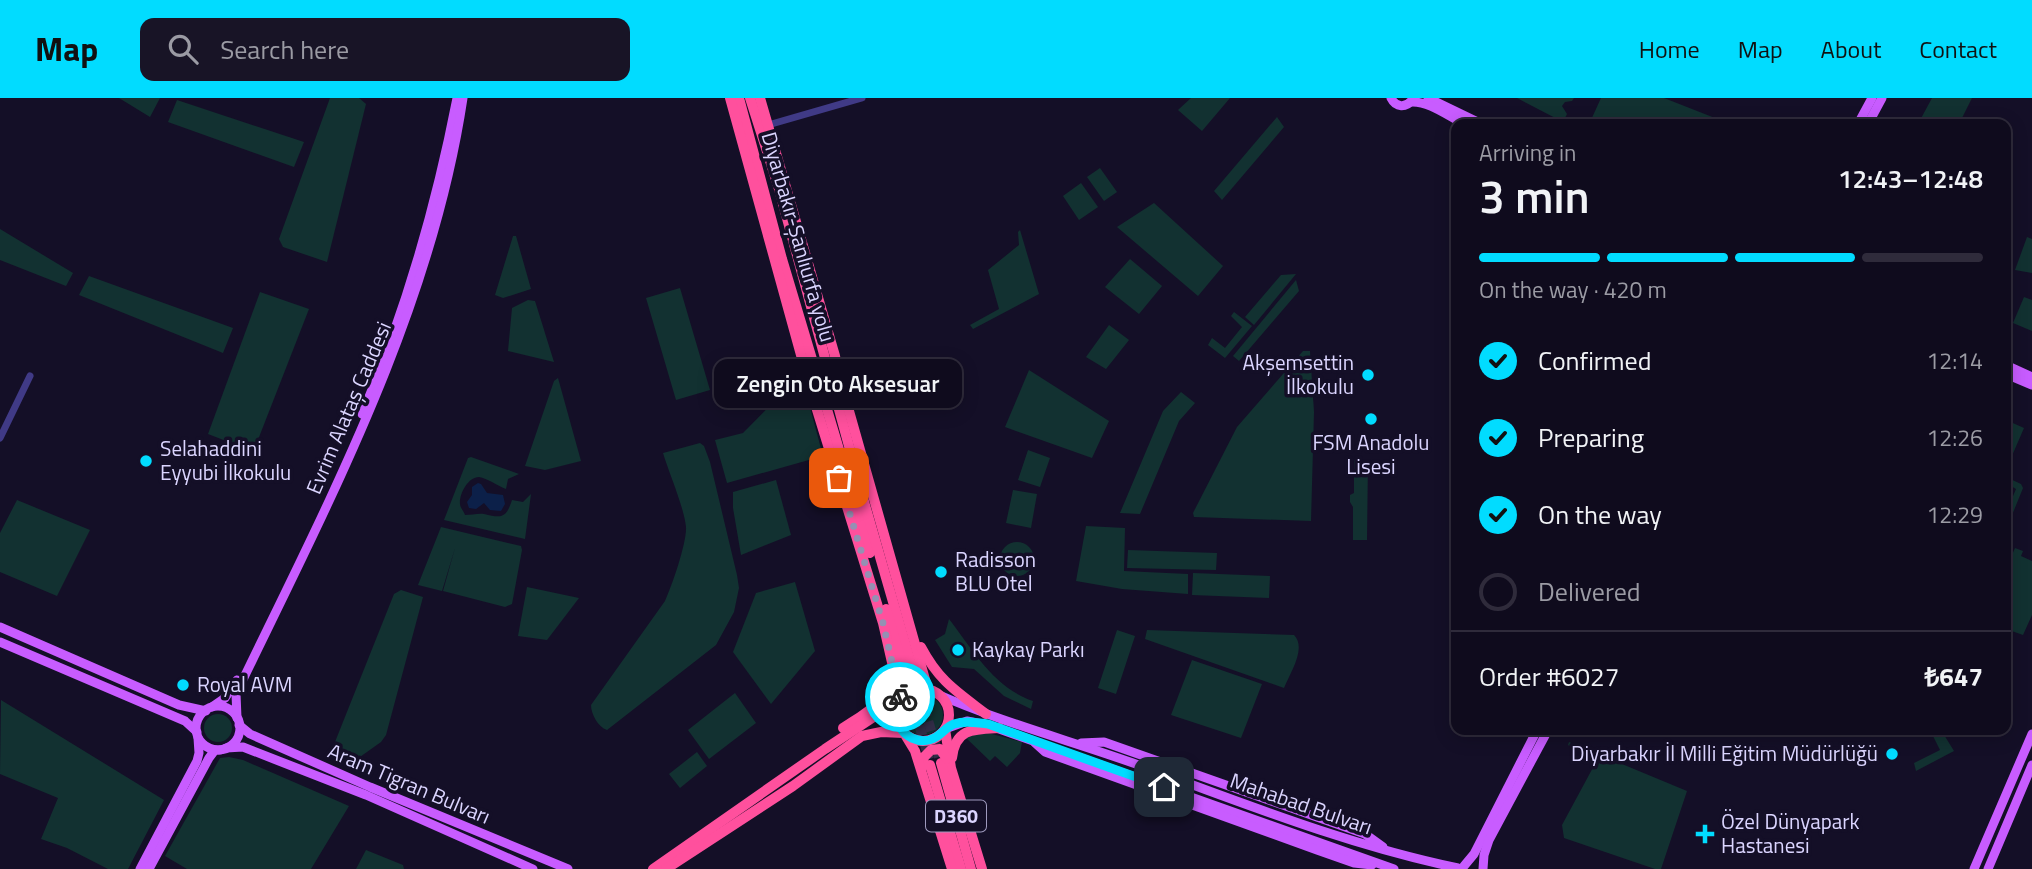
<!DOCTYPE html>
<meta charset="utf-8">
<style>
:root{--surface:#0f0b1d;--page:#181426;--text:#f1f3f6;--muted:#9b9ba4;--line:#2f2b3b;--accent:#01dcff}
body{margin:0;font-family:"Titillium Web",sans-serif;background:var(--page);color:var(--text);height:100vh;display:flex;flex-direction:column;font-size:26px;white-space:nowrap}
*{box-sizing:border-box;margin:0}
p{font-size:23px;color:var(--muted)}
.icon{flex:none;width:38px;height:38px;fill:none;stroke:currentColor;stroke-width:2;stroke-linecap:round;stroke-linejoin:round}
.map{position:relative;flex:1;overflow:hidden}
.sheet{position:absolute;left:1451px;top:21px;width:560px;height:616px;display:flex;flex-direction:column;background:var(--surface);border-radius:14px;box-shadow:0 4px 18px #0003,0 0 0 2px var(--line)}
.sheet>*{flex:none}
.pin{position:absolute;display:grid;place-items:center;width:60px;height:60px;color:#fff;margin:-30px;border-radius:14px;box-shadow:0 4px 10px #0006}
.courier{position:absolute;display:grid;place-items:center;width:70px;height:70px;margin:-35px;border:5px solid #01dcff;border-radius:50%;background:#fff;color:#222;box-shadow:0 2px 9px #0007}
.bubble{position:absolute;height:49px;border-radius:14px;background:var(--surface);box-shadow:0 4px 18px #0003,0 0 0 2px var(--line);font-size:23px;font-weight:600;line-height:49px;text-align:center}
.overview em{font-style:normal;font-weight:600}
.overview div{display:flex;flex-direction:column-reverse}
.overview{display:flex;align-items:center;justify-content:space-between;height:119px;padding:0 28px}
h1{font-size:46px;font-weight:600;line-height:52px}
.bar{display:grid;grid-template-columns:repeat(4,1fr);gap:10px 7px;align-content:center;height:84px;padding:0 28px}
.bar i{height:9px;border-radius:5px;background:var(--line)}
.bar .on{background:var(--accent)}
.bar p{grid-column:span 4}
.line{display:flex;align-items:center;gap:18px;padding:0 28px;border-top:2px solid var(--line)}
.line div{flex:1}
ol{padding:0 28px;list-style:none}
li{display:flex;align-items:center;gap:21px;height:77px}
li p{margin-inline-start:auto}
li .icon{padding:7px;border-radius:50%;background:var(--accent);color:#111;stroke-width:4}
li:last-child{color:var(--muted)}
li i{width:38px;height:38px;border:4px solid var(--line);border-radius:50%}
header{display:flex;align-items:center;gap:42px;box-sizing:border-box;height:98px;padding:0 35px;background:var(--accent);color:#111}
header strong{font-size:33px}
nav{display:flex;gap:38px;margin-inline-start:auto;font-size:24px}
.search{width:490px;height:63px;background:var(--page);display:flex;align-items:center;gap:18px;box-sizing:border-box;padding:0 24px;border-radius:14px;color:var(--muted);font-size:26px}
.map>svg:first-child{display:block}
.green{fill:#123131}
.water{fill:#0c2049}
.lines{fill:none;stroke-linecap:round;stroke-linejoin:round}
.highway-tunnel{stroke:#322d47;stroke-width:10;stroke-dasharray:10 5;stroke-linecap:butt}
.minor{stroke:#403a86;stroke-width:7}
.major{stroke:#c85cff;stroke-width:9}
.highway{stroke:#ff509d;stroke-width:10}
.done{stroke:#9590b3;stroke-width:7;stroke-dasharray:0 12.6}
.route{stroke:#01dcff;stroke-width:9}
.poi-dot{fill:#01dcff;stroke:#140f27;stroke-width:2.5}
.labels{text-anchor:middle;stroke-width:7;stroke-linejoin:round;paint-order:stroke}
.shield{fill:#140f27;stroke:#9f9abe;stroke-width:2}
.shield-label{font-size:19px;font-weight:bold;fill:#dbd5ff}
.street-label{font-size:21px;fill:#dbd5ff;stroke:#140f27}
.poi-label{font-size:21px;fill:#dbd5ff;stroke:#140f27;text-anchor:start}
</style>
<header>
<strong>Map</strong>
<div class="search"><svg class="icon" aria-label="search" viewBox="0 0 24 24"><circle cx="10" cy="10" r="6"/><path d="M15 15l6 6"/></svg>Search here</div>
<nav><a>Home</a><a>Map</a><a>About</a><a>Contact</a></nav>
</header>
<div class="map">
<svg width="2032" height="771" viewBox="0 0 2032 771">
<rect width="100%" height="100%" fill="#140f27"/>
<g class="green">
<polygon points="119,0 160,0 150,19"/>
<polygon points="330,0 359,0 366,6 327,164 283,149 279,141"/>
<polygon points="1191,0 1230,0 1202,33 1178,12"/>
<polygon points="1517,0 1574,0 1572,3 1565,4 1562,8 1567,16 1563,24"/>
<polygon points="1601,0 1664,0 1720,22 1719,26 1599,26 1591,22"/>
<polygon points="1932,0 1972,0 1959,26 1918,26"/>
<polygon points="177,2 304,44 294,69 168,24"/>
<polygon points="1277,19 1284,29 1222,102 1214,93"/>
<polygon points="1100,70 1117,94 1104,103 1087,79"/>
<polygon points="1081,85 1098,109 1079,122 1063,98"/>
<polygon points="1154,105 1223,168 1198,198 1117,129"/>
<polygon points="0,131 73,175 66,188 0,162"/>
<polygon points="1020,132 1039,196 973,231 970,227 999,211 988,172 1019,147 1018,134"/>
<polygon points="513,138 516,138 531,191 503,200 495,197"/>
<polygon points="2027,139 2032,141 2032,175 2015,172"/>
<polygon points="1130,161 1162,188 1139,216 1105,189"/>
<polygon points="1296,176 1254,227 1245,219 1281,177"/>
<polygon points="89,178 233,230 223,255 79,197"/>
<polygon points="1296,182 1299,193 1239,263 1233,258"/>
<polygon points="680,190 710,292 676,302 646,200"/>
<polygon points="260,194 309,211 254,352 252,353 208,336"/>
<polygon points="2024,199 2032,202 2032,233 2013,225"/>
<polygon points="528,202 535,203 554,264 508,253 512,210"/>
<polygon points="1234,214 1252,228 1225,260 1208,247 1212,240 1225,250 1242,229 1231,218"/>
<polygon points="1109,227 1129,242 1106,271 1086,259"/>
<polygon points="1303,253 1310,253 1314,314 1311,423 1194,419 1193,415 1237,329"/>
<polygon points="1029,272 1109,323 1092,360 1005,329"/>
<polygon points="801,276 823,358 727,385 715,342 743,335"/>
<polygon points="558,280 581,363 545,372 525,368 554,283"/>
<polygon points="1181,294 1195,305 1179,323 1140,416 1120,415 1163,313"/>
<polygon points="2006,322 2024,330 2008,367 2006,366"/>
<path d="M700,345L704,348L710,364L737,477L739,490L734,514L716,547L607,632C598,629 591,616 591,607L665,503C672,488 687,444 686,429C684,409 669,375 663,355Z"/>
<polygon points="1028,352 1050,360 1040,389 1018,382"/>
<path d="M471,359L519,376L508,381L506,391C498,388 487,380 479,379C468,379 459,396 460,406C460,410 464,413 465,417C471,417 479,415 484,416C501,420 506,421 512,402L523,404L531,396L525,441L444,422L468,360Z"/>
<polygon points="1354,362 1368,362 1367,442 1353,442 1353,409 1350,404 1350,397 1354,395"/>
<polygon points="2006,379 2021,386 2023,390 2006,432 2006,409 2008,410 2016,391 2006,385"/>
<polygon points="776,382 791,437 741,457 733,410 733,394"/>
<polygon points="1013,392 1037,396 1031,430 1006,425"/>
<polygon points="17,402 90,432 57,498 0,474 0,435"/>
<polygon points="1086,428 1125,430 1124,473 1188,476 1188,496 1122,491 1076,483"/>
<polygon points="441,429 521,448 522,452 512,506 505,509 443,493 455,450 442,493 418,487"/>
<circle cx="1017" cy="461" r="17"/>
<polygon points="2015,450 2023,453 2021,458 2032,463 2032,517 2023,537 2006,531 2006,471"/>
<polygon points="1128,452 1217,455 1216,472 1127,470"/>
<polygon points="1193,475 1270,478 1269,500 1192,497"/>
<polygon points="795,484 815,553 771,606 733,554 756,495"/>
<polygon points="527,489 579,500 547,542 518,538"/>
<polygon points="401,492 423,499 386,637 381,644 350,666 334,661 331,654 394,496"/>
<path d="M949,521C973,552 994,590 1033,603L1031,611L1004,598L974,571L952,569L935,542L945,536Z"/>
<polygon points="1117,532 1135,538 1116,596 1098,590"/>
<path d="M1147,532L1294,537C1307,550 1290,575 1284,590L1145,541Z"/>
<polygon points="1192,562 1262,586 1241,640 1171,617"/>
<polygon points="735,595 756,625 709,661 688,632"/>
<circle cx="923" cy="617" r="20"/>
<polygon points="1,602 164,702 128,771 108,771 67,750 41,741 58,700 0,676"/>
<circle cx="218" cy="630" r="14"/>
<polygon points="1930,632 1941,632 1954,653 1916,673 1914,665 1940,652"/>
<polygon points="981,633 1022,644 1020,655 1007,669 995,658 990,663 964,638"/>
<polygon points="1569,644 1687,693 1661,771 1655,771 1564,740 1562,727 1596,664 1568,647"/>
<polygon points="697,654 707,668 680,690 669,676"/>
<polygon points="229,659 243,662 349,708 311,771 187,771 165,758 220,660"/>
<polygon points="366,752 403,767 404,771 356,771"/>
</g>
<polygon class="water" points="478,385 481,386 487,395 503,397 505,406 501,413 490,412 484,405 476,411 469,410 467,404 472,397 472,389"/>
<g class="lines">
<g class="highway-tunnel">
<polyline points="911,566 939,659"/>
<polyline points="903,570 929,661"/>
</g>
<g class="minor">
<polyline points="768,27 862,0"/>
<polyline points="0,340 30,278"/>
</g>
<g class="major">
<path d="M1391,0C1396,10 1406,10 1412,2"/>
<polyline points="1428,0 1482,26"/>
<path d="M1411,4C1429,3 1448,18 1464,26"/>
<polyline points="1858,26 1872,0"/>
<polyline points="1868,26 1882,0"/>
<polyline points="2006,267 2032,279"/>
<polyline points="2006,276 2032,287"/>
<path d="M362,316C405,215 436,108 457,0"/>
<polyline points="0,529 179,607 206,613"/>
<polyline points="0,544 185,623 197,634"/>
<path d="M937,596C1001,624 1068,642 1133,665C1240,704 1347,747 1458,770"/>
<circle cx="218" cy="630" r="22"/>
<polyline points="212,609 225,600 237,582"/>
<path d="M237,620L236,596C328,405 431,213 463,0"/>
<polyline points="239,627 250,636 370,689 568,771"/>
<polyline points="945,631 967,623 988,627 1394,771"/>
<polyline points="1035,645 1045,654 1317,752 1354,765 1372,767"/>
<polyline points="1081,645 1104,644 1365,736 1383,749"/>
<polyline points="226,650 243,649 366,697 533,771"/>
<polyline points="1464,768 1474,756 1537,632"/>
<polyline points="140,771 197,663 199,655 198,640"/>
<polyline points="149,771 209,660 215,652 220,652"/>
<polyline points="1483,771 1484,757 1489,742 1548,632"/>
<polyline points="1974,771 2032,636"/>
<polyline points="1988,771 2032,667"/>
</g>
<g class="highway">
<polyline points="739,0 782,161 870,455"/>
<polyline points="750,0 779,91 865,407 911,566"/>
<polyline points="760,0 835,258 838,274 928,592"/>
<polyline points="886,511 903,570"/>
<path d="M921,549C939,583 956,593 986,616"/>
<polyline points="896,572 902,582 912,584 919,578 920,566"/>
<circle cx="923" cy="617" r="26"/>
<path d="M843,630C864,616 892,603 889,573"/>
<polyline points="945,631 951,670 982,771"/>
<path d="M952,660C955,630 974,631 999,630"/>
<polyline points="941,665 971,771"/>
<polyline points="930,667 961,771"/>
<polyline points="922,670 924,659 931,652 940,651 947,661"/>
<polyline points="653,771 825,651 881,614 901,604 883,525 809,286 730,0"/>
<polyline points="666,771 793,688 862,638 881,634 904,635 915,653 952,771"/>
</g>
</g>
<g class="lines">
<polyline class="done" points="839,380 883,525 900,599"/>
<path class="route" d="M900,599C901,607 897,613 898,621C900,639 921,648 936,639C943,635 946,629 954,626C966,622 976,625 988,626L1164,689"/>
</g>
<g class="poi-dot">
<circle cx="1368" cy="277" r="7"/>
<circle cx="1371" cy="321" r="7"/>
<circle cx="146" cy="363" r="7"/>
<circle cx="941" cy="474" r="7"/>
<circle cx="958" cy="552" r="7"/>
<circle cx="183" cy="587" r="7"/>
<circle cx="1892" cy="656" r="7"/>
<path d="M1701.5 725.5h7v7h7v7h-7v7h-7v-7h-7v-7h7z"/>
</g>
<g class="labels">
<rect class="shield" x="926" y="702.5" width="60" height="31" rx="5"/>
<g class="shield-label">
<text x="956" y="725">D360</text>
</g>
<g class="street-label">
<text transform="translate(798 139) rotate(74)" y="7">Diyarbakır-Şanlıurfa yolu</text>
<text transform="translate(349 310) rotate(-67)" y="7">Evrim Alataş Caddesi</text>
<text transform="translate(409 686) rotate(23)" y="7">Aram Tigran Bulvarı</text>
<text transform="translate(1301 706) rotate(19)" y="7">Mahabad Bulvarı</text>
</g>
<g class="poi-label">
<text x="1354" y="272" text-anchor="end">Akşemsettin<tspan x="1354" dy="24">İlkokulu</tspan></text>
<text x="1371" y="352" text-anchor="middle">FSM Anadolu<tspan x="1371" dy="24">Lisesi</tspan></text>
<text x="160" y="358">Selahaddini<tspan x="160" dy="24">Eyyubi İlkokulu</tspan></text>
<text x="955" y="469">Radisson<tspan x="955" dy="24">BLU Otel</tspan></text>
<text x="972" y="559">Kaykay Parkı</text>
<text x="197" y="594">Royal AVM</text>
<text x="1878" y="663" text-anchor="end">Diyarbakır İl Milli Eğitim Müdürlüğü</text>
<text x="1721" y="731">Özel Dünyapark<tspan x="1721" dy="24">Hastanesi</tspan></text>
</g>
</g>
</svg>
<div class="pin" style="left:839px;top:380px;background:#ea580c"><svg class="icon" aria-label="bag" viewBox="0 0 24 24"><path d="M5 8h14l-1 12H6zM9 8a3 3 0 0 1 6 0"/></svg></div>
<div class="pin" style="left:1164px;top:689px;background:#1f2937"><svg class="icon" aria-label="home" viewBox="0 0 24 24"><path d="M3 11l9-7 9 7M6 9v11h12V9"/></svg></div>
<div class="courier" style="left:900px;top:599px"><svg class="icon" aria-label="bike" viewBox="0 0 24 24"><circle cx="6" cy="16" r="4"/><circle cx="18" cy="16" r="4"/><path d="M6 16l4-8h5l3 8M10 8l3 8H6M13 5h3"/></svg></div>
<div class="bubble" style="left:714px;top:261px;width:248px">Zengin Oto Aksesuar</div>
<section class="sheet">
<div class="overview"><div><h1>3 min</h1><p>Arriving in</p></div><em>12:43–12:48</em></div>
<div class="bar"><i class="on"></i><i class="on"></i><i class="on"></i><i></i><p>On the way · 420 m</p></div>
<ol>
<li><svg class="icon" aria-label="check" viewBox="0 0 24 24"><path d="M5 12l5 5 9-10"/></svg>Confirmed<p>12:14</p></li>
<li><svg class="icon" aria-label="check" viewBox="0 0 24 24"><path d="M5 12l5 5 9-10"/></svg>Preparing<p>12:26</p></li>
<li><svg class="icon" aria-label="check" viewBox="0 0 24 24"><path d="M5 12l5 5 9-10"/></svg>On the way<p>12:29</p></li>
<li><i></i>Delivered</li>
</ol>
<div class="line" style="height:91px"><div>Order #6027</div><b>₺647</b></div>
</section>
</div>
